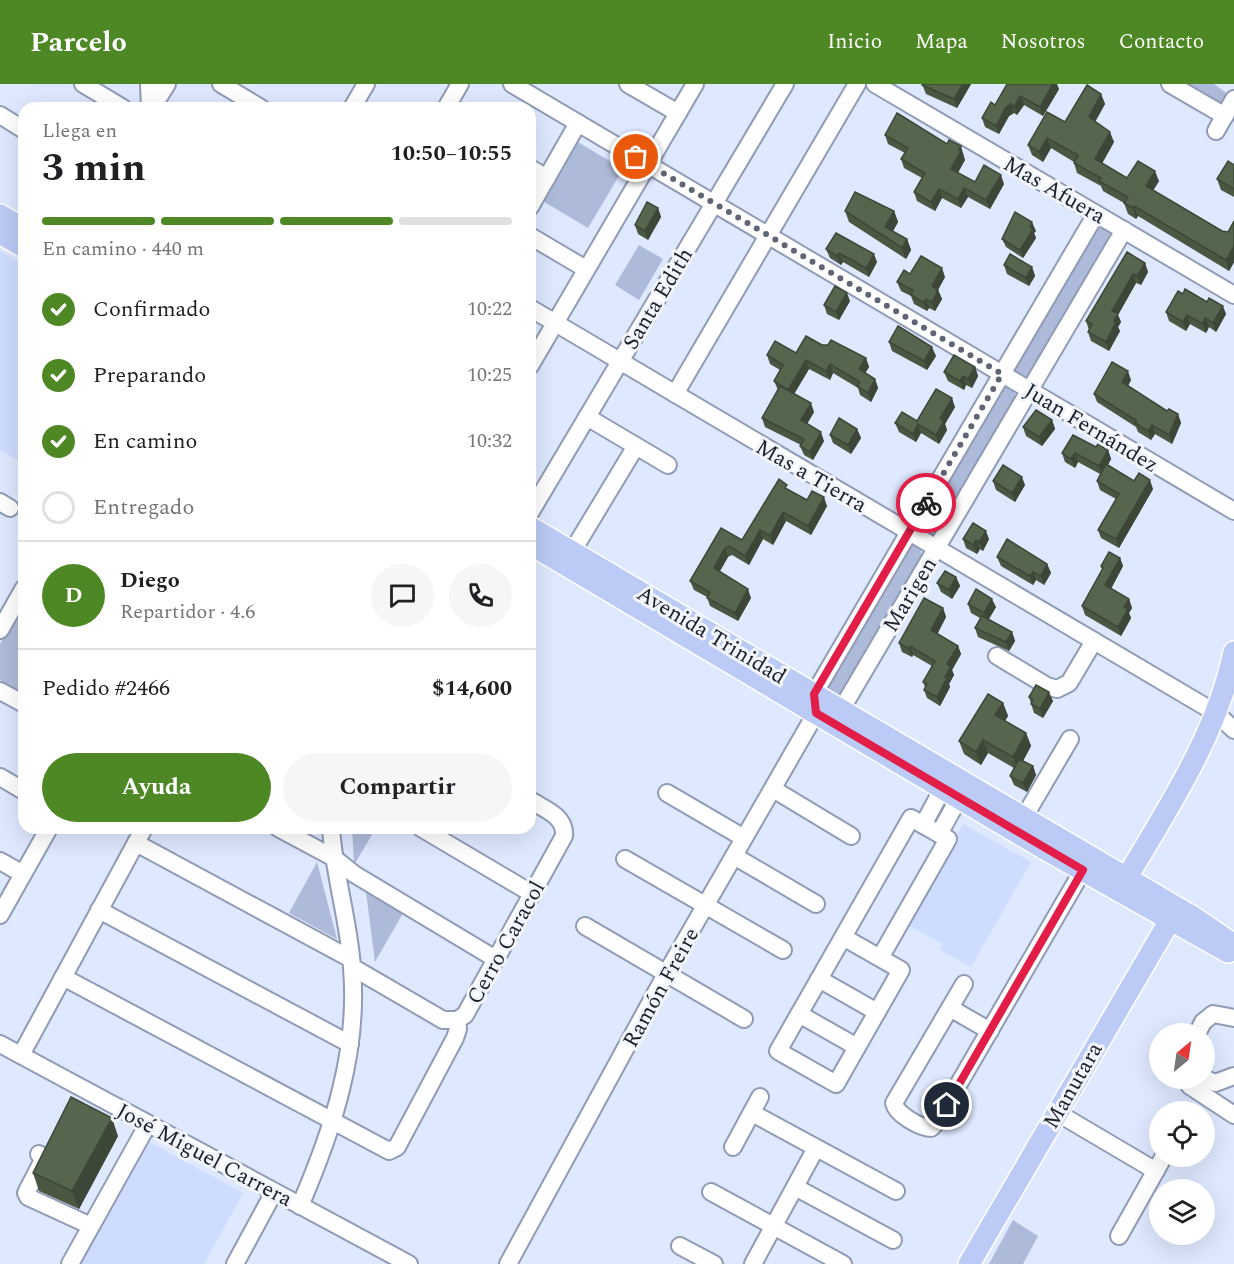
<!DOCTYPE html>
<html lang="es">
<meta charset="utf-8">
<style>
:root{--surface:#fff;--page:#f6f6f6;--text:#202124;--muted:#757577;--line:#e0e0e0;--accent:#4e8824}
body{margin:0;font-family:Spectral,serif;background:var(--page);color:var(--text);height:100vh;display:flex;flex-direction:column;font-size:22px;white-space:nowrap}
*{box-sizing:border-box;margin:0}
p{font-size:20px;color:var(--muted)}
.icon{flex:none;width:33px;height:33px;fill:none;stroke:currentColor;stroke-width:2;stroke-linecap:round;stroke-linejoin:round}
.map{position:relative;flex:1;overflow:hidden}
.side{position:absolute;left:18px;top:18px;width:518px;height:732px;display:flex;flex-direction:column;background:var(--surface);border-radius:18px;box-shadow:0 6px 24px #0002}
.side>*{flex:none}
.needle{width:39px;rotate:29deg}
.fabs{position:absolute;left:1149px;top:939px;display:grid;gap:12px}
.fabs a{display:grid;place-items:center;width:66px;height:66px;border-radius:50%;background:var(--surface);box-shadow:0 6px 24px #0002;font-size:30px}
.pin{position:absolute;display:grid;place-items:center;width:51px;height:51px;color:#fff;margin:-26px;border:3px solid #fff;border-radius:50%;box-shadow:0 2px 6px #0007}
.courier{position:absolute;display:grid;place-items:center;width:60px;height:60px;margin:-30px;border:4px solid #e11d48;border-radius:50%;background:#fff;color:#222;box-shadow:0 2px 8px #0007}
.overview em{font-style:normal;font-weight:700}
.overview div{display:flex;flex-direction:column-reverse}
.overview{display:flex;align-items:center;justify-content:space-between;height:102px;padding:0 24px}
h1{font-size:39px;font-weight:700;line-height:45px}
.bar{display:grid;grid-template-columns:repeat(4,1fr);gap:9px 6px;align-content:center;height:72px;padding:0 24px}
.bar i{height:8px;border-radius:4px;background:var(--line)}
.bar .on{background:var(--accent)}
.bar p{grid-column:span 4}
.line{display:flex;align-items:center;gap:15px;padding:0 24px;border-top:2px solid var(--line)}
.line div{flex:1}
.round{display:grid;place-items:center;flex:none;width:63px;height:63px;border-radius:32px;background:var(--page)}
ol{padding:0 24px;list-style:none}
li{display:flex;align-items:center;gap:18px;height:66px}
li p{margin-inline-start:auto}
li .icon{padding:6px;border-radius:50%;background:var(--accent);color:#fff;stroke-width:4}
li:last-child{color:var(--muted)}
li i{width:33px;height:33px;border:3px solid var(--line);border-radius:50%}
.cta{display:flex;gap:12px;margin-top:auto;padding:12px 24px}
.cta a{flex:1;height:69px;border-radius:36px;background:var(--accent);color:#fff;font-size:24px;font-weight:700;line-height:69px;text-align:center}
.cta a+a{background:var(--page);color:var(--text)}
header{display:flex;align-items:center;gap:36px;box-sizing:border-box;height:84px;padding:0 30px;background:var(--accent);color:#fff}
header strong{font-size:28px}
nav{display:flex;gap:33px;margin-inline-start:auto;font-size:21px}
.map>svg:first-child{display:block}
.built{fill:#cedcff}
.green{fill:#aebada}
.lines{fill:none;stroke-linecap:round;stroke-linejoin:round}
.minor-casing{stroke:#909bb5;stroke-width:20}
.major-casing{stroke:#fff;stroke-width:24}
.minor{stroke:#fff;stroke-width:16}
.major{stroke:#bbcbf5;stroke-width:21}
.wall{fill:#4a5743}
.shaded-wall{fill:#3c4737}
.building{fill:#56654e;stroke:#3c4737;stroke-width:1.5}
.done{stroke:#5f6574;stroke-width:6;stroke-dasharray:0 10.8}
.route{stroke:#e11d48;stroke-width:8}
.labels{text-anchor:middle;stroke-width:6;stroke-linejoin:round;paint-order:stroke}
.street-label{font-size:22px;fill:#1b1f29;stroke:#f2f5fb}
</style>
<header>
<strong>Parcelo</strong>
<nav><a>Inicio</a><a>Mapa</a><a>Nosotros</a><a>Contacto</a></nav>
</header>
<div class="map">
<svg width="1234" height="1180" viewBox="0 0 1234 1180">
<rect width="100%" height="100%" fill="#dee8fe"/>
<g class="built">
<polygon points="0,167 24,182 24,380 0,366"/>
<polygon points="963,740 1031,778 971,883 939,865 942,860 906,840"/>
<polygon points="148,1057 243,1109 204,1180 80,1180"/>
</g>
<g class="green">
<polygon points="1181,0 1214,0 1229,11 1222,24"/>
<polygon points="576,57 623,85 588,144 541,116"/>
<polygon points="1097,143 1108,145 1111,152 1028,295 1024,297 1013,291 1013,284"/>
<polygon points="639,161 663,175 639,216 615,201"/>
<polygon points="1007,303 1013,306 1016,312 1012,321 932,454 919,444 1000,307"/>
<polygon points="912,461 921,466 921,476 839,618 824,609"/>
<polygon points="24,518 24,610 0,596 0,560"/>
<polygon points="352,744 376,744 354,781"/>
<polygon points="317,778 337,855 289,829"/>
<polygon points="366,808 403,829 375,878"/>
<polygon points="1013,1136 1038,1152 1023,1180 989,1180"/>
</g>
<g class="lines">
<g class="minor-casing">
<g id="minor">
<polyline points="83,0 123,24"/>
<polyline points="149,0 150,24"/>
<polyline points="221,0 261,24"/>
<polyline points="512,0 1234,427"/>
<polyline points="628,0 678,29"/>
<polyline points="875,0 1234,211"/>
<polyline points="1170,0 1225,32"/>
<polyline points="152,24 167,0"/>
<polyline points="352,24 366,0"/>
<polyline points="446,24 460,0"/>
<polyline points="0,31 24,46"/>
<polyline points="1216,47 1234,15"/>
<polyline points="530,84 547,94"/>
<polyline points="530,123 578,39"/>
<polyline points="530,152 586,185"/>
<polyline points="530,224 1216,629 1234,646"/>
<polyline points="530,282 695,0"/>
<polyline points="675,310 857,0"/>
<polyline points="587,333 668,381"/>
<polyline points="0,418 10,424"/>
<polyline points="530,429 785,0"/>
<polyline points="572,468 636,362"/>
<polyline points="0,546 24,504"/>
<polyline points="997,572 1047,602 1057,605 1069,599 1094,557"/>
<polyline points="0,607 24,620"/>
<polyline points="829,628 841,626 1124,146"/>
<polyline points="0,693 24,707"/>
<polyline points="773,705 851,752"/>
<polyline points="667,709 744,754"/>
<polyline points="1023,735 1070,655"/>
<polyline points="923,741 943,704"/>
<polyline points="278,744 334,774 354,790 494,874"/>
<polyline points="421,744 531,809"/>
<polyline points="939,750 959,714"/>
<polyline points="136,759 351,875"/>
<polyline points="734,772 816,820"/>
<polyline points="625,775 783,866"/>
<polyline points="0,777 23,790"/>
<polyline points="99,826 350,960"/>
<polyline points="0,831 49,744"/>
<polyline points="585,842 744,935"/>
<polyline points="843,853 901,886 836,1000 778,967 911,734 948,755 880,874"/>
<path d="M352,883L443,936H457L465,931L564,752C566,732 544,725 530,716"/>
<polyline points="63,893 389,1067 397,1063 455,954 458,945 457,936"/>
<polyline points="819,895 877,928"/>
<path d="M964,900L894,1019C896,1030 920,1044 931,1044L936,1039L1083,786"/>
<polyline points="950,924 990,947"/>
<polyline points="799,930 857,963"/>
<polyline points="1197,950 1203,938 1213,930 1234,934"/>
<polyline points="0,960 409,1180"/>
<polyline points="21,971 144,744"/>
<polyline points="1192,994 1190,1002 1234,1031"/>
<polyline points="1204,994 1215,999 1234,992"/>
<polyline points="1056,1028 1156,1087"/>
<polyline points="752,1029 896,1107"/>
<polyline points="733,1063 760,1013"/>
<polyline points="39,1070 43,1076 26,1109 28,1113 91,1142"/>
<polyline points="795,1103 893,1156"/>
<polyline points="711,1108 843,1180"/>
<path d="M300,1122C333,1045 359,968 352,884C349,837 334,791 331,744"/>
<polyline points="1119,1152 1164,1072"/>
<polyline points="680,1162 714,1180"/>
<polyline points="70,1180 148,1040"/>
<polyline points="235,1180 274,1108"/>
<polyline points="508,1180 666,890 816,629 814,610 1096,130"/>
<polyline points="753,1180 816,1064"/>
</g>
</g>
<g class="major-casing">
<g id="major">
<polyline points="0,131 24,145"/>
<polyline points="0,149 24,163"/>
<polyline points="530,443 1193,833 1234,861"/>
<polyline points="530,460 1043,764 1228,868"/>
<path d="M1119,807C1163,731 1216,655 1234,568"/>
<polyline points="969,1180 1176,826"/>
</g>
</g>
<use href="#minor" class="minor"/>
<use href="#major" class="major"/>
</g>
<g class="wall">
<polygon points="922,0 971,0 957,24 926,10"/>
<polygon points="1007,0 1059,5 1043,32 1024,21 1017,31 1014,29 1009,32 999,50 985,43 982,34 995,21"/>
<polygon points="1101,10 1105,20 1095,38 1114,58 1102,79 1127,94 1159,97 1153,106 1222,147 1228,148 1234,137 1234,178 1229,187 1138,132 1136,135 1128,130 1124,119 1103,107 1101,102 1077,89 1074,79 1074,78 1051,64 1043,78 1032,71 1028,61 1065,38"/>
<polygon points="885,51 964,71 963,72 965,76 958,89 975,98 1004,100 990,125 968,113 961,124 942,114 935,127 917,117 914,108 922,94 904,84 901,75 905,69 888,60"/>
<polygon points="1234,81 1234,113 1221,106 1217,95"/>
<polygon points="658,124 661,133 648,156 638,150 635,141"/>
<polygon points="845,127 894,127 898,138 893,147 907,155 911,166 906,175 849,138"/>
<polygon points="1036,147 1034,149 1036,154 1023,174 1006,163 1002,155"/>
<polygon points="826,165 877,178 869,193 843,178 841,181 830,174"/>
<polygon points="1127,168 1145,179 1148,188 1141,201 1136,199 1118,231 1121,238 1118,243 1120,247 1109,267 1091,257 1088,248 1089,246 1086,237"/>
<polygon points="1004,181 1032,183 1035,192 1029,202 1007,190"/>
<polygon points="910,190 945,193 938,206 942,215 935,227 929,224 927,227 914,220 911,212 901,207 897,198"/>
<polygon points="1183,210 1226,230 1216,248 1209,243 1206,249 1190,240 1186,247 1169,237 1166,228"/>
<polygon points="850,217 839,236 827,230 824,221"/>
<polygon points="889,258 936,272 927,286 892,267"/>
<polygon points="822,261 866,274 869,283 865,289 875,295 878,304 871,318 860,311 858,304 833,289 830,296 809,285 794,310 814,328 807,340 824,357 813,376 804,371 800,362 801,361 765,343 762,334 778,306 774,297 780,286 770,280 767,271 796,269"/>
<polygon points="975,283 978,292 972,304 966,301 964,306 948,297 944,288"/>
<polygon points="1131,296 1128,302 1167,327 1178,330 1181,339 1172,360 1155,350 1151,356 1138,348 1136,343 1097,318 1094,310"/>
<polygon points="955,323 945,340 947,346 939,360 921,349 916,358 899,348 895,339 917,337"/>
<polygon points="1052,336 1055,345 1042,362 1026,352 1023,343"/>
<polygon points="857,345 861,354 851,370 833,359 830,351"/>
<polygon points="1096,363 1108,366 1111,375 1108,381 1134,397 1153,405 1119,464 1101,454 1098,446 1116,415 1100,406 1097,397 1100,390 1078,378 1075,384 1065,378 1062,369"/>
<polygon points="993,397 1025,401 1015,418 996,406"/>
<polygon points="790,407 807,416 827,422 811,451 786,437 773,461 763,455 749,481 732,471 728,473 720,487 751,514 738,537 710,522 707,513 694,506 690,497 721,444 742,456"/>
<polygon points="963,455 989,455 983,467 980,465 977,470 966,464"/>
<polygon points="997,473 1047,480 1051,489 1044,501 1036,496 1033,501 1001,482"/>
<polygon points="1120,474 1123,482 1111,505 1129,515 1132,524 1129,529 1131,534 1121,552 1085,531 1082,522 1102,486 1101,482"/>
<polygon points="956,493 960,502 952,515 941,508 937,499"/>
<polygon points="968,520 996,523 989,535 1012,548 1015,557 1009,567 978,553 975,544 980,534 971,529"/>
<polygon points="943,524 946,533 937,549 958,562 961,570 952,586 954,591 949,600 950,603 940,622 927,614 924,606 925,603 923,598 932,582 913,571 912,573 902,568 899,559"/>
<polygon points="1029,613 1053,617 1043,634 1034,629"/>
<polygon points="1003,619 1008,632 1005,637 1026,649 1031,662 1023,677 1033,682 1036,691 1027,708 1014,701 1010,692 1014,684 988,669 981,681 964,670 959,657"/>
<polygon points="118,1052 79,1125 39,1107 33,1089"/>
</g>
<g class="shaded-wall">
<polygon points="963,0 971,0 957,24 954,15"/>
<polygon points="1053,0 1057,0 1059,5 1043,32 1040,23"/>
<polygon points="1101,10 1105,20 1092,43 1089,33"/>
<polygon points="1020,12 1024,21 1017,31 1014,23"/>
<polygon points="1011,20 1014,29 1009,32 999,50 996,42 1006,23"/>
<polygon points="1110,48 1114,58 1099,85 1095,75"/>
<polygon points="1047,54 1051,64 1043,78 1039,68"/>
<polygon points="961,62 965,76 954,94 951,85"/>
<polygon points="1155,87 1159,97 1150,112 1146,102"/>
<polygon points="1001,91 1004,100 990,125 986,116"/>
<polygon points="964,104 968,113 961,124 958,115"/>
<polygon points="939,105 942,114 935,127 931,118"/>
<polygon points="1134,122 1138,132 1136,135 1133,124"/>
<polygon points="658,124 661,133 648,156 645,147"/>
<polygon points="894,127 898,138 889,154 885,143"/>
<polygon points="1032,138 1036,147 1034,149 1036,154 1023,174 1020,166"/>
<polygon points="907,155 911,166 906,175 902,164"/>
<polygon points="1234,162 1234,178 1229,187 1226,176"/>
<polygon points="839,169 843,178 841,181 837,172"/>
<polygon points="874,170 877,178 869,193 866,184"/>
<polygon points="1145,179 1148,188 1141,201 1137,192"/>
<polygon points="1032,183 1035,192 1029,202 1026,194"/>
<polygon points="942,184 945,193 935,211 932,202"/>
<polygon points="1133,190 1136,199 1118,231 1121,238 1118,243 1120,247 1109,267 1106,258 1112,227"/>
<polygon points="938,206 942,215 935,227 932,218"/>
<polygon points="847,209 850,217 839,236 836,228"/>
<polygon points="926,215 929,224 927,227 924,219"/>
<polygon points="1223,222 1226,230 1216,248 1213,239"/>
<polygon points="1187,231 1190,240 1186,247 1183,238"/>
<polygon points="1205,234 1209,243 1206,249 1203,240"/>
<polygon points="932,263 936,272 927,286 924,277"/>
<polygon points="866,274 869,283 862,294 859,285"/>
<polygon points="806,276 809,285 791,315 788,306"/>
<polygon points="830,280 833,289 830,296 826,287"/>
<polygon points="975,283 978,292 972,304 968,295"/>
<polygon points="1128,287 1131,296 1125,307 1122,298"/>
<polygon points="963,292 966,301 964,306 960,297"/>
<polygon points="875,295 878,304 871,318 868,309"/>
<polygon points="952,314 955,323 945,340 947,346 939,360 936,351 940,335"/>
<polygon points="811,319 814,328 804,345 801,336"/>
<polygon points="1178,330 1181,339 1172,360 1169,351"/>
<polygon points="1052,336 1055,345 1042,362 1039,353"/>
<polygon points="918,340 921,349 916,358 913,350"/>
<polygon points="1152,341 1155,350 1151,356 1148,347"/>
<polygon points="857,345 861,354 851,370 848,361"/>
<polygon points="821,348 824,357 813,376 810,368"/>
<polygon points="1108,366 1111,375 1102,391 1099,382"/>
<polygon points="1075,369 1078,378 1075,384 1071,375"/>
<polygon points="1022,393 1025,401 1015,418 1012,409"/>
<polygon points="1150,396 1153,405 1119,464 1116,455"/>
<polygon points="824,413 827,422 811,451 808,442"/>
<polygon points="783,428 786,437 773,461 770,452"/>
<polygon points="760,446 763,455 749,481 745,472"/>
<polygon points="986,447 989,455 983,467 979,458"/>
<polygon points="976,456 980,465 977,470 973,461"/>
<polygon points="725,464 728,473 717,492 714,484"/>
<polygon points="1120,474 1123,482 1108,510 1105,501"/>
<polygon points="1047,480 1051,489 1044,501 1041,492"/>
<polygon points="1033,488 1036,496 1033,501 1030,492"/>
<polygon points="956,493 960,502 952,515 949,506"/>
<polygon points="748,505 751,514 738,537 735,529"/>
<polygon points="992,515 996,523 987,538 984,529"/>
<polygon points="1129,515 1132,524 1129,529 1131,534 1121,552 1118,543 1124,523"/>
<polygon points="943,524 946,533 935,555 931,546"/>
<polygon points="1012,548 1015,557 1009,567 1006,558"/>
<polygon points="910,562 913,571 912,573 909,565"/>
<polygon points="958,562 961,570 952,586 954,591 949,600 950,603 940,622 937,613 945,593 947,580"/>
<polygon points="1049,608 1053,617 1043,634 1040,625"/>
<polygon points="1003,619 1008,632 1000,644 995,631"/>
<polygon points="1026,649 1031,662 1018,686 1013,673"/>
<polygon points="983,656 988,669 981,681 976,668"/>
<polygon points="1033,682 1036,691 1027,708 1023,699"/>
<polygon points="112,1034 118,1052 79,1125 72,1107"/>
</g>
<g class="building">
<polygon points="923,0 963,0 954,15 922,1"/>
<polygon points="1007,0 1053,0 1040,23 1020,12 1014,23 1011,20 1006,23 996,42 982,34 991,18 995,21"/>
<polygon points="1087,1 1101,10 1089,33 1110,48 1095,75 1127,94 1138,77 1155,87 1146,102 1222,147 1228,148 1234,137 1234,162 1226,176 1134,122 1133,124 1124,119 1128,113 1099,97 1101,94 1074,79 1078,71 1047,54 1039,68 1028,61 1047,28 1065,38"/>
<polygon points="897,29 947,60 949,56 961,62 959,66 961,67 951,85 975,98 984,81 1001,91 986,116 964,104 958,115 939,105 931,118 914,108 925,89 901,75 908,64 885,51"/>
<polygon points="1228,77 1234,81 1234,105 1217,95"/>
<polygon points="855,108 894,127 885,143 907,155 902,164 845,127"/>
<polygon points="647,118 658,124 645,147 635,141"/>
<polygon points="1015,128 1032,138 1030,143 1033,145 1020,166 1002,155"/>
<polygon points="836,149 874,170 866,184 839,169 837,172 826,165"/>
<polygon points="1127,168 1145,179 1137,192 1133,190 1112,227 1118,229 1114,237 1116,238 1106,258 1088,248 1092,240 1086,237"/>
<polygon points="1010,170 1032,183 1026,194 1004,181"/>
<polygon points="921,172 942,184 932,202 938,206 932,218 926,215 924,219 911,211 913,206 897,198 904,186 910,190"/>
<polygon points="835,202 847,209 836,228 824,221"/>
<polygon points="1185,205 1207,218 1209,214 1223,222 1213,239 1205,234 1203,240 1187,231 1183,238 1166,228 1178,207 1183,210"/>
<polygon points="898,242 932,263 924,277 889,258"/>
<polygon points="806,252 822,261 828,261 831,256 866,274 859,285 875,295 868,309 857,302 860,298 830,280 826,287 806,276 788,306 774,297 783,281 767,271 775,257 796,269"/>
<polygon points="954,271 975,283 968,295 963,292 960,297 944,288"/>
<polygon points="1112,278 1128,287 1122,298 1167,327 1169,325 1178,330 1169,351 1152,341 1148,347 1135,339 1137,337 1094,310"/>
<polygon points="780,302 811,319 801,336 821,348 810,368 800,362 804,355 762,334"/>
<polygon points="936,305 952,314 940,335 944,337 936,351 918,340 913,350 895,339 902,328 917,337"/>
<polygon points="1036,326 1052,336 1039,353 1023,343"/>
<polygon points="839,334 857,345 848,361 830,351"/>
<polygon points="1073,351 1096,363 1098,360 1108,366 1099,382 1075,369 1071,375 1062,369"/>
<polygon points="1106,380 1134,397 1139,389 1150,396 1116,455 1098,446 1119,410 1097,397"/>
<polygon points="1003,381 1022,393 1012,409 993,397"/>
<polygon points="779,395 787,401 785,404 807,416 812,407 824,413 808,442 783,428 770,452 760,446 745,472 729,462 725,464 714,484 748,505 735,529 707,514 710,508 690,497 721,444 742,456"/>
<polygon points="973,439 986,447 979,458 976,456 973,461 963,455"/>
<polygon points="1007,455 1047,480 1041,492 1033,488 1030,492 997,473"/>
<polygon points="1109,468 1120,474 1105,501 1129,515 1124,523 1128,525 1118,543 1082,522 1103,484 1101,482"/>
<polygon points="945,487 956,493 949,506 937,499"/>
<polygon points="976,505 992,515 984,529 968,520"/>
<polygon points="924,514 943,524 931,546 958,562 947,580 951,582 945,593 947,594 937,613 924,606 927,600 923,598 935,577 910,562 909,565 899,559"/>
<polygon points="982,532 1012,548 1006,558 975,544"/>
<polygon points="1036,601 1049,608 1040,625 1031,620 1033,616 1029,613"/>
<polygon points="988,610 1003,619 995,631 1026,649 1013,673 983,656 976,668 959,657"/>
<polygon points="1019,675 1033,682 1023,699 1010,692"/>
<polygon points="71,1013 112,1034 72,1107 33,1089"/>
</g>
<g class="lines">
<polyline class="done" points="636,73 1002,290 926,419"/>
<polyline class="route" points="926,419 814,610 816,629 1083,786 947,1021"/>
</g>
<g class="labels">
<g class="street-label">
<text transform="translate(1055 105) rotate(30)" y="8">Mas Afuera</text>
<text transform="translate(657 214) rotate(-59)" y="8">Santa Edith</text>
<text transform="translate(1092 343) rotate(31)" y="8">Juan Fernández</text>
<text transform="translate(812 391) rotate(30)" y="8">Mas a Tierra</text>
<text transform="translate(909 510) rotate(-59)" y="8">Marigen</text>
<text transform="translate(712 550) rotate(31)" y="8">Avenida Trinidad</text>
<text transform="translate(505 858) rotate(-61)" y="8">Cerro Caracol</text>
<text transform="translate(660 903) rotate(-61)" y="8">Ramón Freire</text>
<text transform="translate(1072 1001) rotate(-60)" y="8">Manutara</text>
<text transform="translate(205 1070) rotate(28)" y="8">José Miguel Carrera</text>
</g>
</g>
</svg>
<div class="fabs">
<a><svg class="needle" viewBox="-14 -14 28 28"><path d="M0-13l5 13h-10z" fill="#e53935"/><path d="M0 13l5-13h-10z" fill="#757577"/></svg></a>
<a><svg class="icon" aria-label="locate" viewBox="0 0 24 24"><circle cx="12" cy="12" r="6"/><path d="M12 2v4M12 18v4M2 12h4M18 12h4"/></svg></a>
<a><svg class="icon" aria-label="layers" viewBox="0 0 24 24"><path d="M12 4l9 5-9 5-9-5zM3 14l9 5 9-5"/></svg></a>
</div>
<div class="pin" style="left:636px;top:73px;background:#ea580c"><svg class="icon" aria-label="bag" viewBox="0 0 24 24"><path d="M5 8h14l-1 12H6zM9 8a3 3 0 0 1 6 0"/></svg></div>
<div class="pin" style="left:947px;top:1021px;background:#1f2937"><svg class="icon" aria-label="home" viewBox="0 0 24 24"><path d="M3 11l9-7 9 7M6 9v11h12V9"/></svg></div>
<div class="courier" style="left:926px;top:419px"><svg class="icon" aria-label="bike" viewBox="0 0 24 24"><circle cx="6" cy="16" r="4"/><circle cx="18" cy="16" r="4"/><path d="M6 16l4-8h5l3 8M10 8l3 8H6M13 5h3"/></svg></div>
<section class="side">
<div class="overview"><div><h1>3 min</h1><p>Llega en</p></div><em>10:50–10:55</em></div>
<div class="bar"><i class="on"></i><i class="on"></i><i class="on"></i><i></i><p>En camino · 440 m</p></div>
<ol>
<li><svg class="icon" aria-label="check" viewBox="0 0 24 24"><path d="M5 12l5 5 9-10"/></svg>Confirmado<p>10:22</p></li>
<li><svg class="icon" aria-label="check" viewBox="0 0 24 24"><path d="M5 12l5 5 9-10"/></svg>Preparando<p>10:25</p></li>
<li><svg class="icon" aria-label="check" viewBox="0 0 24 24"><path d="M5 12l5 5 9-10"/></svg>En camino<p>10:32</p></li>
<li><i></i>Entregado</li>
</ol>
<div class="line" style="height:108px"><b class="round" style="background:var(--accent);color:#fff">D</b><div><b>Diego</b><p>Repartidor · 4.6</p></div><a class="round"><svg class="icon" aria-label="chat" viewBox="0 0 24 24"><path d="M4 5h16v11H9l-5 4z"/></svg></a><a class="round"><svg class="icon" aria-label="phone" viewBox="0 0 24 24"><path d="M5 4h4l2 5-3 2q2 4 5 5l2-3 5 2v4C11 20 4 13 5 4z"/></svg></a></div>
<div class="line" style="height:78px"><div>Pedido #2466</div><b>$14,600</b></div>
<div class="cta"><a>Ayuda</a><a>Compartir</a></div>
</section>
</div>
